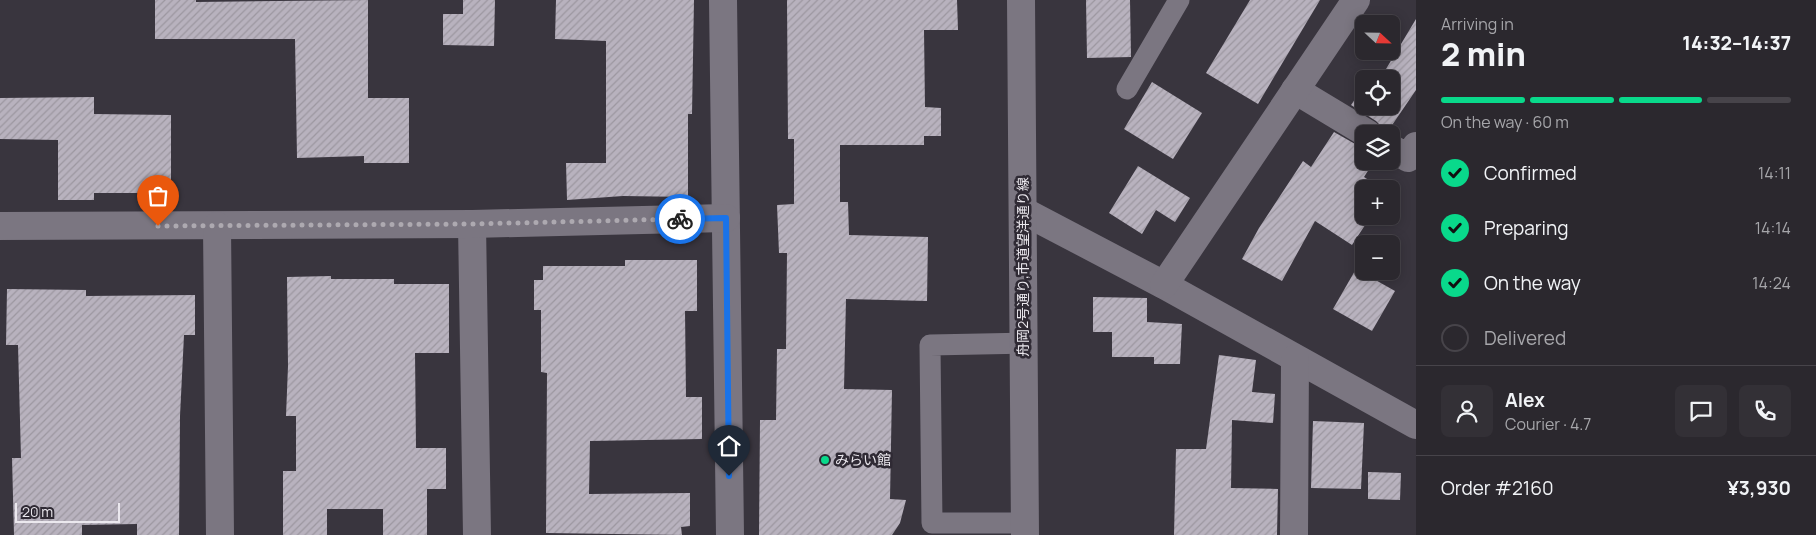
<!DOCTYPE html>
<meta charset="utf-8">
<style>
:root{--surface:#2b282e;--page:#333036;--text:#f1f3f6;--muted:#a6a6aa;--line:#47444a;--accent:#09d98b}
body{margin:0;font-family:Manrope,"Noto Sans JP",sans-serif;background:var(--page);color:var(--text);height:100vh;display:flex;flex-direction:column;font-size:19px;white-space:nowrap}
*{box-sizing:border-box;margin:0}
p{font-size:16px;color:var(--muted)}
.icon{flex:none;width:28px;height:28px;fill:none;stroke:currentColor;stroke-width:2;stroke-linecap:round;stroke-linejoin:round}
.map{position:relative;flex:1;overflow:hidden}
.details{display:flex;flex-direction:column;background:var(--surface);width:400px}
.details>*{flex:none}
.needle{width:32px;rotate:112deg}
.tools{position:absolute;left:1355px;top:15px;display:grid;gap:10px}
.tools a{display:grid;place-items:center;width:45px;height:45px;border-radius:8px;background:var(--surface);box-shadow:0 2px 12px #0003,0 0 0 1px var(--line);font-size:25px}
.scale{position:absolute;left:15px;bottom:12px;width:105px;box-sizing:border-box;padding-left:5px;border:2px solid #ebe8ee;border-top:0;font-size:14px;line-height:18px;white-space:nowrap;color:#ebe8ee;-webkit-text-stroke:4px #2f2a34;paint-order:stroke}
.pin{position:absolute;display:grid;place-items:center;width:42px;height:42px;color:#fff;margin:-51px -21px;border-radius:50% 50% 50% 0;rotate:-45deg;box-shadow:0 0 5px #0007}
.pin .icon{rotate:45deg}
.courier{position:absolute;display:grid;place-items:center;width:50px;height:50px;margin:-25px;border:4px solid #1a73e8;border-radius:50%;background:#fff;color:#222;box-shadow:0 1px 6px #0007}
.overview em{font-style:normal;font-weight:800}
.overview div{display:flex;flex-direction:column-reverse}
.overview{display:flex;align-items:center;justify-content:space-between;height:85px;padding:0 25px}
h1{font-size:32px;font-weight:800;line-height:38px}
.bar{display:grid;grid-template-columns:repeat(4,1fr);gap:8px 5px;align-content:center;height:60px;padding:0 25px}
.bar i{height:6px;border-radius:4px;background:var(--line)}
.bar .on{background:var(--accent)}
.bar p{grid-column:span 4}
.line{display:flex;align-items:center;gap:12px;padding:0 25px;border-top:1px solid var(--line)}
.line div{flex:1}
.round{display:grid;place-items:center;flex:none;width:52px;height:52px;border-radius:8px;background:var(--page)}
ol{padding:0 25px;list-style:none}
li{display:flex;align-items:center;gap:15px;height:55px}
li p{margin-inline-start:auto}
li .icon{padding:5px;border-radius:50%;background:var(--accent);color:#111;stroke-width:4}
li:last-child{color:var(--muted)}
li i{width:28px;height:28px;border:2px solid var(--line);border-radius:50%}
main{display:flex;flex:1;min-height:0}
.map>svg:first-child{display:block}
.building{fill:url(#building-hatch)}
.lines{fill:none;stroke-linecap:round;stroke-linejoin:round}
.lane{stroke:#7b7681;stroke-width:21}
.street{stroke:#7b7681;stroke-width:28}
.secondary{stroke:#7b7681;stroke-width:28}
.done{stroke:#ada9b0;stroke-width:5;stroke-dasharray:0 9}
.route{stroke:#1a73e8;stroke-width:6}
.poi-dot{fill:#09d98b;stroke:#2f2a34;stroke-width:2}
.labels{text-anchor:middle;stroke-width:5;stroke-linejoin:round;paint-order:stroke}
.street-label{font-size:14px;fill:#ebe8ee;stroke:#2f2a34}
.poi-label{font-size:14px;fill:#ebe8ee;stroke:#2f2a34;text-anchor:start}
</style>
<main>
<div class="map">
<svg width="1416" height="535" viewBox="0 0 1416 535">
<defs>
<pattern id="building-hatch" width="6" height="6" patternUnits="userSpaceOnUse" patternTransform="scale(1.25)"><rect width="6" height="6" fill="#b8b2be"/><path d="M-1 1l2-2M0 6l6-6M5 7l2-2" fill="none" stroke="#9c97a0"/></pattern>
</defs>
<rect width="100%" height="100%" fill="#39353e"/>
<g class="building">
<polygon points="155,0 196,0 196,2 368,0 368,98 409,98 409,163 364,163 364,156 297,158 295,39 155,39"/>
<polygon points="463,0 495,0 494,46 443,45 443,14 463,14"/>
<polygon points="556,0 694,0 692,114 688,114 688,197 623,196 567,200 566,163 606,163 606,41 555,39"/>
<polygon points="787,0 957,0 958,30 924,30 925,107 941,108 941,136 924,136 924,145 840,145 840,202 848,202 849,235 928,237 927,301 846,299 844,389 892,390 890,499 906,500 900,523 892,535 759,535 760,420 776,420 777,349 786,349 787,253 779,253 777,205 794,204 794,139 788,139"/>
<polygon points="1086,0 1130,0 1131,57 1087,58"/>
<polygon points="1250,0 1320,0 1258,104 1206,73"/>
<polygon points="1416,19 1416,90 1386,134 1384,134 1381,126 1376,121 1351,105 1364,86 1364,106 1391,106 1391,79 1380,79"/>
<polygon points="1152,82 1202,113 1173,159 1124,129"/>
<polygon points="94,97 94,114 171,115 171,193 94,193 94,200 58,200 58,140 0,139 0,98"/>
<polygon points="1334,132 1364,149 1364,161 1371,166 1364,177 1383,189 1364,189 1364,216 1371,216 1352,245 1315,221 1282,281 1242,259 1259,228 1303,161 1311,167"/>
<polygon points="1138,166 1190,198 1175,222 1156,210 1142,234 1109,213"/>
<polygon points="625,260 697,260 697,311 685,311 686,397 702,397 702,439 590,441 589,494 690,493 690,526 681,527 682,535 546,533 547,373 541,372 541,310 534,310 534,280 543,280 543,266 625,266"/>
<polygon points="1356,269 1395,291 1372,331 1333,309"/>
<polygon points="331,276 331,279 394,279 394,284 449,284 449,353 415,353 416,448 446,448 446,489 427,489 427,535 383,535 383,509 327,509 327,535 283,535 283,471 296,471 296,416 286,416 288,366 287,277"/>
<polygon points="7,289 86,290 86,296 195,295 195,335 184,335 180,416 179,535 137,535 137,524 82,525 82,535 14,535 12,458 21,458 18,345 6,345"/>
<polygon points="1093,297 1147,298 1147,322 1182,324 1180,364 1154,364 1154,357 1112,357 1112,332 1093,332"/>
<polygon points="1219,355 1256,360 1252,392 1275,394 1273,423 1232,420 1231,488 1278,489 1277,535 1174,535 1176,449 1206,449"/>
<polygon points="1313,421 1364,423 1361,489 1311,488"/>
<polygon points="1368,472 1401,473 1400,500 1368,499"/>
</g>
<g class="lines">
<g class="lane">
<polyline points="1127,89 1179,0"/>
<polyline points="1024,343 930,345 932,523 1025,523"/>
</g>
<g class="street">
<polyline points="723,0 730,535"/>
<polyline points="1295,90 1368,134"/>
<polyline points="1391,148 1408,158 1416,146"/>
<polyline points="1023,211 1164,285 1416,425"/>
<polyline points="472,224 477,535"/>
<polyline points="0,226 472,224 726,218"/>
<polyline points="217,226 220,535"/>
<polyline points="1164,285 1356,0"/>
<polyline points="1294,535 1295,359"/>
</g>
<polyline class="secondary" points="1021,0 1025,535"/>
</g>
<g class="lines">
<polyline class="done" points="158,226 472,224 680,219"/>
<polyline class="route" points="680,219 726,218 729,476"/>
</g>
<circle class="poi-dot" cx="825" cy="460" r="5"/>
<g class="labels">
<g class="street-label">
<text transform="translate(1023 267) rotate(-90)" y="5">舟岡2号通り,市道望洋通り線</text>
</g>
<g class="poi-label">
<text x="835" y="465">みらい館</text>
</g>
</g>
</svg>
<div class="tools">
<a><svg class="needle" viewBox="-14 -14 28 28"><path d="M0-13l5 13h-10z" fill="#e53935"/><path d="M0 13l5-13h-10z" fill="#a6a6aa"/></svg></a>
<a><svg class="icon" aria-label="locate" viewBox="0 0 24 24"><circle cx="12" cy="12" r="6"/><path d="M12 2v4M12 18v4M2 12h4M18 12h4"/></svg></a>
<a><svg class="icon" aria-label="layers" viewBox="0 0 24 24"><path d="M12 4l9 5-9 5-9-5zM3 14l9 5 9-5"/></svg></a>
<a>+</a>
<a>−</a>
</div>
<div class="scale">20 m</div>
<div class="pin" style="left:158px;top:226px;background:#ea580c"><svg class="icon" aria-label="bag" viewBox="0 0 24 24"><path d="M5 8h14l-1 12H6zM9 8a3 3 0 0 1 6 0"/></svg></div>
<div class="pin" style="left:729px;top:476px;background:#1f2937"><svg class="icon" aria-label="home" viewBox="0 0 24 24"><path d="M3 11l9-7 9 7M6 9v11h12V9"/></svg></div>
<div class="courier" style="left:680px;top:219px"><svg class="icon" aria-label="bike" viewBox="0 0 24 24"><circle cx="6" cy="16" r="4"/><circle cx="18" cy="16" r="4"/><path d="M6 16l4-8h5l3 8M10 8l3 8H6M13 5h3"/></svg></div>
</div>
<section class="details">
<div class="overview"><div><h1>2 min</h1><p>Arriving in</p></div><em>14:32–14:37</em></div>
<div class="bar"><i class="on"></i><i class="on"></i><i class="on"></i><i></i><p>On the way · 60 m</p></div>
<ol>
<li><svg class="icon" aria-label="check" viewBox="0 0 24 24"><path d="M5 12l5 5 9-10"/></svg>Confirmed<p>14:11</p></li>
<li><svg class="icon" aria-label="check" viewBox="0 0 24 24"><path d="M5 12l5 5 9-10"/></svg>Preparing<p>14:14</p></li>
<li><svg class="icon" aria-label="check" viewBox="0 0 24 24"><path d="M5 12l5 5 9-10"/></svg>On the way<p>14:24</p></li>
<li><i></i>Delivered</li>
</ol>
<div class="line" style="height:90px"><a class="round"><svg class="icon" aria-label="person" viewBox="0 0 24 24"><circle cx="12" cy="8" r="4"/><path d="M4 21q1-7 8-7t8 7"/></svg></a><div><b>Alex</b><p>Courier · 4.7</p></div><a class="round"><svg class="icon" aria-label="chat" viewBox="0 0 24 24"><path d="M4 5h16v11H9l-5 4z"/></svg></a><a class="round"><svg class="icon" aria-label="phone" viewBox="0 0 24 24"><path d="M5 4h4l2 5-3 2q2 4 5 5l2-3 5 2v4C11 20 4 13 5 4z"/></svg></a></div>
<div class="line" style="height:65px"><div>Order #2160</div><b>¥3,930</b></div>
</section>
</main>
